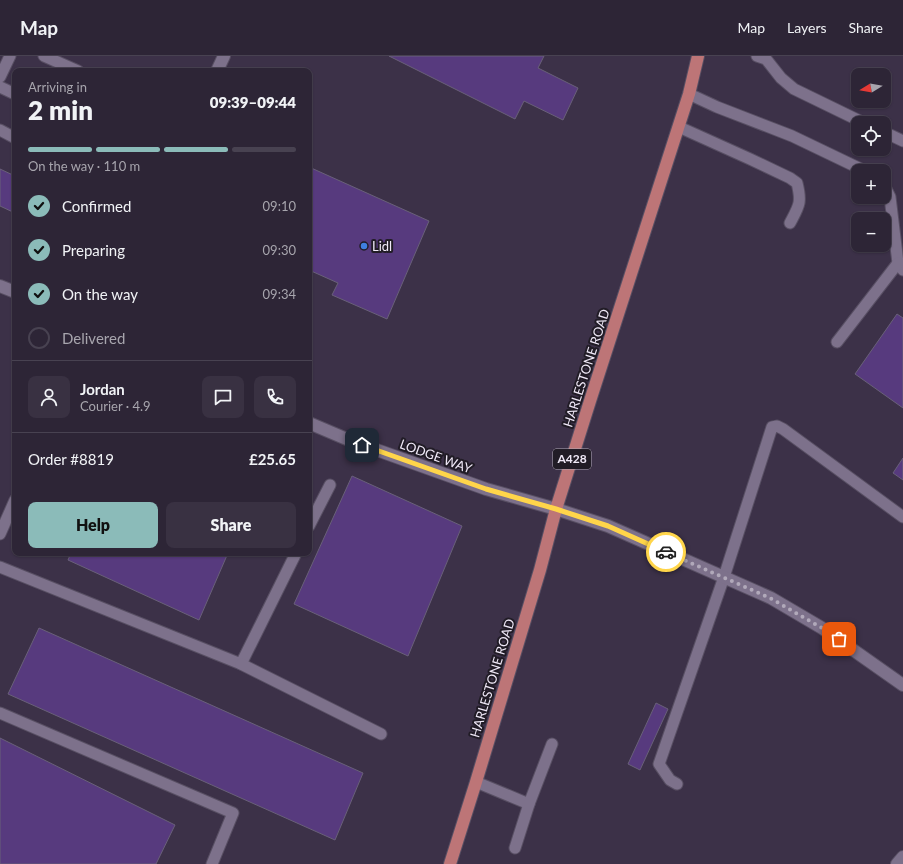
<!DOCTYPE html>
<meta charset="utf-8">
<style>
:root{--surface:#2d2536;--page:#393142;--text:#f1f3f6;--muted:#a7a5ad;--line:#484251;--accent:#8bbbb9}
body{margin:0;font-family:Lato,sans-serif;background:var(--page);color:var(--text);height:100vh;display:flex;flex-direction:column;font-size:15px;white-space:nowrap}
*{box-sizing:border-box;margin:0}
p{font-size:13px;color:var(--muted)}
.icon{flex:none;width:22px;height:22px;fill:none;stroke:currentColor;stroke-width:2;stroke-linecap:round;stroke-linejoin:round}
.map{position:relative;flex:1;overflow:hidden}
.sheet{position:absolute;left:12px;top:12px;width:300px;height:488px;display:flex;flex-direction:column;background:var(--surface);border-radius:8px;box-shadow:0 1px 3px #0004,0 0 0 1px var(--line)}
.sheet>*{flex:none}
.needle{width:26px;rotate:259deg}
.buttons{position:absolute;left:851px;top:12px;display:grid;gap:8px}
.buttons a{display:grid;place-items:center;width:40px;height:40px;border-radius:8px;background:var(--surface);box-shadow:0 1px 3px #0004,0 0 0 1px var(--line);font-size:20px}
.pin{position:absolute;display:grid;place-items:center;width:34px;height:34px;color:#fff;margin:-17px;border-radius:8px;box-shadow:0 2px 6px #0006}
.courier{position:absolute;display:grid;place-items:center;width:40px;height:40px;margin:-20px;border:3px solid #ffd54a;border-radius:50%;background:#fff;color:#222;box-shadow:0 1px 5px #0007}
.head em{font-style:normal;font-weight:800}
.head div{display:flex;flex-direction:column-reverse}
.head{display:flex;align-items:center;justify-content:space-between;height:68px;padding:0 16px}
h1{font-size:26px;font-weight:800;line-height:30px}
.bar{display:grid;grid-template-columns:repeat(4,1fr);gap:6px 4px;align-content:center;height:48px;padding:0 16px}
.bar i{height:5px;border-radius:3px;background:var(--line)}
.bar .selected{background:var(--accent)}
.bar p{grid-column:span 4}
.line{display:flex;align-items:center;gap:10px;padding:0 16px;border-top:1px solid var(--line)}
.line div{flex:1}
.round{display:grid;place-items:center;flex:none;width:42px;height:42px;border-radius:8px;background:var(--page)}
ol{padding:0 16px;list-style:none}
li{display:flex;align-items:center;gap:12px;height:44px}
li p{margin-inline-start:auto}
li .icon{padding:4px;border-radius:50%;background:var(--accent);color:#111;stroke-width:4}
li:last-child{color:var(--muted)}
li i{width:22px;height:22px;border:2px solid var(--line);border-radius:50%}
.primary-button{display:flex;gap:8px;margin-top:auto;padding:8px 16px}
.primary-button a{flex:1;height:46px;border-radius:8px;background:var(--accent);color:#111;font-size:16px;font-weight:800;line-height:46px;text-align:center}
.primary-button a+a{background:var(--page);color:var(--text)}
header{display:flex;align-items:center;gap:24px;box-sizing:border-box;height:56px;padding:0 20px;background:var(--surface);border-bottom:1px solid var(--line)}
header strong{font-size:19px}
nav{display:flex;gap:22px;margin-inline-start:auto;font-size:14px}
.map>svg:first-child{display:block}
.building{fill:#573a7e;stroke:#696079}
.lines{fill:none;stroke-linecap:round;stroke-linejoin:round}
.service-casing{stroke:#584f63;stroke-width:13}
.minor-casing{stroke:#584f63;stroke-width:14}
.primary-casing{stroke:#584f63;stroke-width:14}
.service{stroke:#7d718b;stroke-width:11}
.minor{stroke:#7d718b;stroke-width:12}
.primary{stroke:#bd7577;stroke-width:12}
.done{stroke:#b1a9ba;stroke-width:4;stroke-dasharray:0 7.2}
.route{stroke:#ffd54a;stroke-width:5}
.shop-dot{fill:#3f7fe0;stroke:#211c26;stroke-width:1.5}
.labels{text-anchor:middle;stroke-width:4;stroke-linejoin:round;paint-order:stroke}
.shield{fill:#211c26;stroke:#b2acb9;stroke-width:1}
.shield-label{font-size:12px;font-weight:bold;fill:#f0e9f8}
.poi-label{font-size:13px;fill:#f0e9f8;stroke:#211c26;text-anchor:start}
.street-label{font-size:13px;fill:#f0e9f8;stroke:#211c26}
</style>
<header>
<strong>Map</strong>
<nav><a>Map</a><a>Layers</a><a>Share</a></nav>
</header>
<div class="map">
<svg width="903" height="808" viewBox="0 0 903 808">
<rect width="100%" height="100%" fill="#3c3148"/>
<g class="building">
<polygon points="389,0 544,0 538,12 578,32 563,64 524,45 515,63"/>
<polygon points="309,111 429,165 387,263 332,239 338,227 309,214"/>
<polygon points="0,113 15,120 15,157 0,150"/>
<polygon points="897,258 903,262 903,352 855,318"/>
<polygon points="903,402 903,424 893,417"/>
<polygon points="352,420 462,470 408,600 294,548"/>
<polygon points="71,497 228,497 199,564 68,504"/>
<polygon points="39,572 363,717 335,784 8,638"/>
<polygon points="656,647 668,653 640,714 628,708"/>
<polygon points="0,682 175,769 156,808 0,808"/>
</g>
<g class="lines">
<g class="service-casing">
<g id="service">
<polyline points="44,0 78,15"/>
<polyline points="757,0 766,3 781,22 794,33 864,67"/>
<polyline points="0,21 10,0"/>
<polyline points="0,31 15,38"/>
<polyline points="689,38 717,51 792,80 865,115"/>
<path d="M679,71L750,103L790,122L797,127C802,147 799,150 790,167"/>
<polyline points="0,74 15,82"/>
<polyline points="884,76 903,85"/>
<polyline points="884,129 890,141 898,207 903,214"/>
<polyline points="837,286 898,207"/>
<polyline points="309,470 330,429"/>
<polyline points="0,478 15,444"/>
<polyline points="0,511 241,608 296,497"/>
<polyline points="241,608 381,678"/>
<polyline points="0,657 233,757 212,808"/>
<polyline points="476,726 529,748"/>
<polyline points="677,728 670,724 659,708 724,521 772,371 777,370 783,373 903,461"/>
<polyline points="515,792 529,748 552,688"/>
</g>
</g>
<g class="minor-casing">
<g id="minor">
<polyline points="217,15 224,0"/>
<polyline points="0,230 15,236"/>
<polyline points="309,367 349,384 486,433 556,453 608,470 771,542 822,572 903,629"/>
<polyline points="897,808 903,801"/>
</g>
</g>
<g class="primary-casing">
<polyline id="primary" points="450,808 476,726 540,514 556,453 590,345 689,38 698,0"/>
</g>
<use href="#service" class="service"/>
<use href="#minor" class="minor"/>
<use href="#primary" class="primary"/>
</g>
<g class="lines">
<polyline class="done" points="666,496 770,542 822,572 839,583"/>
<polyline class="route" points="362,389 486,433 556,453 608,470 666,496"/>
</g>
<circle class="shop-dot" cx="364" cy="190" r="4"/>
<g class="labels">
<rect class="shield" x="553" y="393" width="38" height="20" rx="3"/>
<g class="shield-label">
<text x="572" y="407">A428</text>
</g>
<g class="poi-label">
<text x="372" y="195">Lidl</text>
</g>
<g class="street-label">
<text transform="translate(586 312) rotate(-72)" y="5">HARLESTONE ROAD</text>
<text transform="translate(436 400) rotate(20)" y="5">LODGE WAY</text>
<text transform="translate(492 622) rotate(-73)" y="5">HARLESTONE ROAD</text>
</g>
</g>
</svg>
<div class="buttons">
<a><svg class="needle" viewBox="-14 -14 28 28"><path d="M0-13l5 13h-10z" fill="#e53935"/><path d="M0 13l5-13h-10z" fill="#a7a5ad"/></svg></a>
<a><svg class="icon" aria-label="locate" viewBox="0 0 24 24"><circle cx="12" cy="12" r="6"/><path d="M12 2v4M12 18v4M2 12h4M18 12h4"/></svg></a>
<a>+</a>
<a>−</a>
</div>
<div class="pin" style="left:839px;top:583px;background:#ea580c"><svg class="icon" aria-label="bag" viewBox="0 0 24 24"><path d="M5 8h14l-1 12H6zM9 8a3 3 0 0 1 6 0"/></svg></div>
<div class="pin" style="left:362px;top:389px;background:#1f2937"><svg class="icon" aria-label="home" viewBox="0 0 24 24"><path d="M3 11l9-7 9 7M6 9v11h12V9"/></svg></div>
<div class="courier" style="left:666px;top:496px"><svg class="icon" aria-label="car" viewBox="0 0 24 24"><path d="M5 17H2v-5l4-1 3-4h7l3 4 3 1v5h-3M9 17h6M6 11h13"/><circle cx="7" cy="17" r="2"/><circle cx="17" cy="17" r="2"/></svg></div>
<section class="sheet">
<div class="head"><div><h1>2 min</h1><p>Arriving in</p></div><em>09:39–09:44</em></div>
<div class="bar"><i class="selected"></i><i class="selected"></i><i class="selected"></i><i></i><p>On the way · 110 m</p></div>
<ol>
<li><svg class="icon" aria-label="check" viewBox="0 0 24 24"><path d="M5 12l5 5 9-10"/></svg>Confirmed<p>09:10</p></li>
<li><svg class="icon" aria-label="check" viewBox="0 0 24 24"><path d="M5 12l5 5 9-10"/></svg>Preparing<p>09:30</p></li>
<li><svg class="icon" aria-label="check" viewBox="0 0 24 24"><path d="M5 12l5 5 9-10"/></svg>On the way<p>09:34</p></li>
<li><i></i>Delivered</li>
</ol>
<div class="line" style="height:72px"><a class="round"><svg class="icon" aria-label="person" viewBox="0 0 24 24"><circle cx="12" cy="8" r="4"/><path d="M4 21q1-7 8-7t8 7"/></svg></a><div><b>Jordan</b><p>Courier · 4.9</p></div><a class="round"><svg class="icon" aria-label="chat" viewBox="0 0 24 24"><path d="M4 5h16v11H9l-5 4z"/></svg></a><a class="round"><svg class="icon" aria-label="phone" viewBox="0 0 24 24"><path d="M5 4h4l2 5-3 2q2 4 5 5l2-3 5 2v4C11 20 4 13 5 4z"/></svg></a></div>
<div class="line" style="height:52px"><div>Order #8819</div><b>£25.65</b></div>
<div class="primary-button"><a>Help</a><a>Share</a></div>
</section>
</div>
